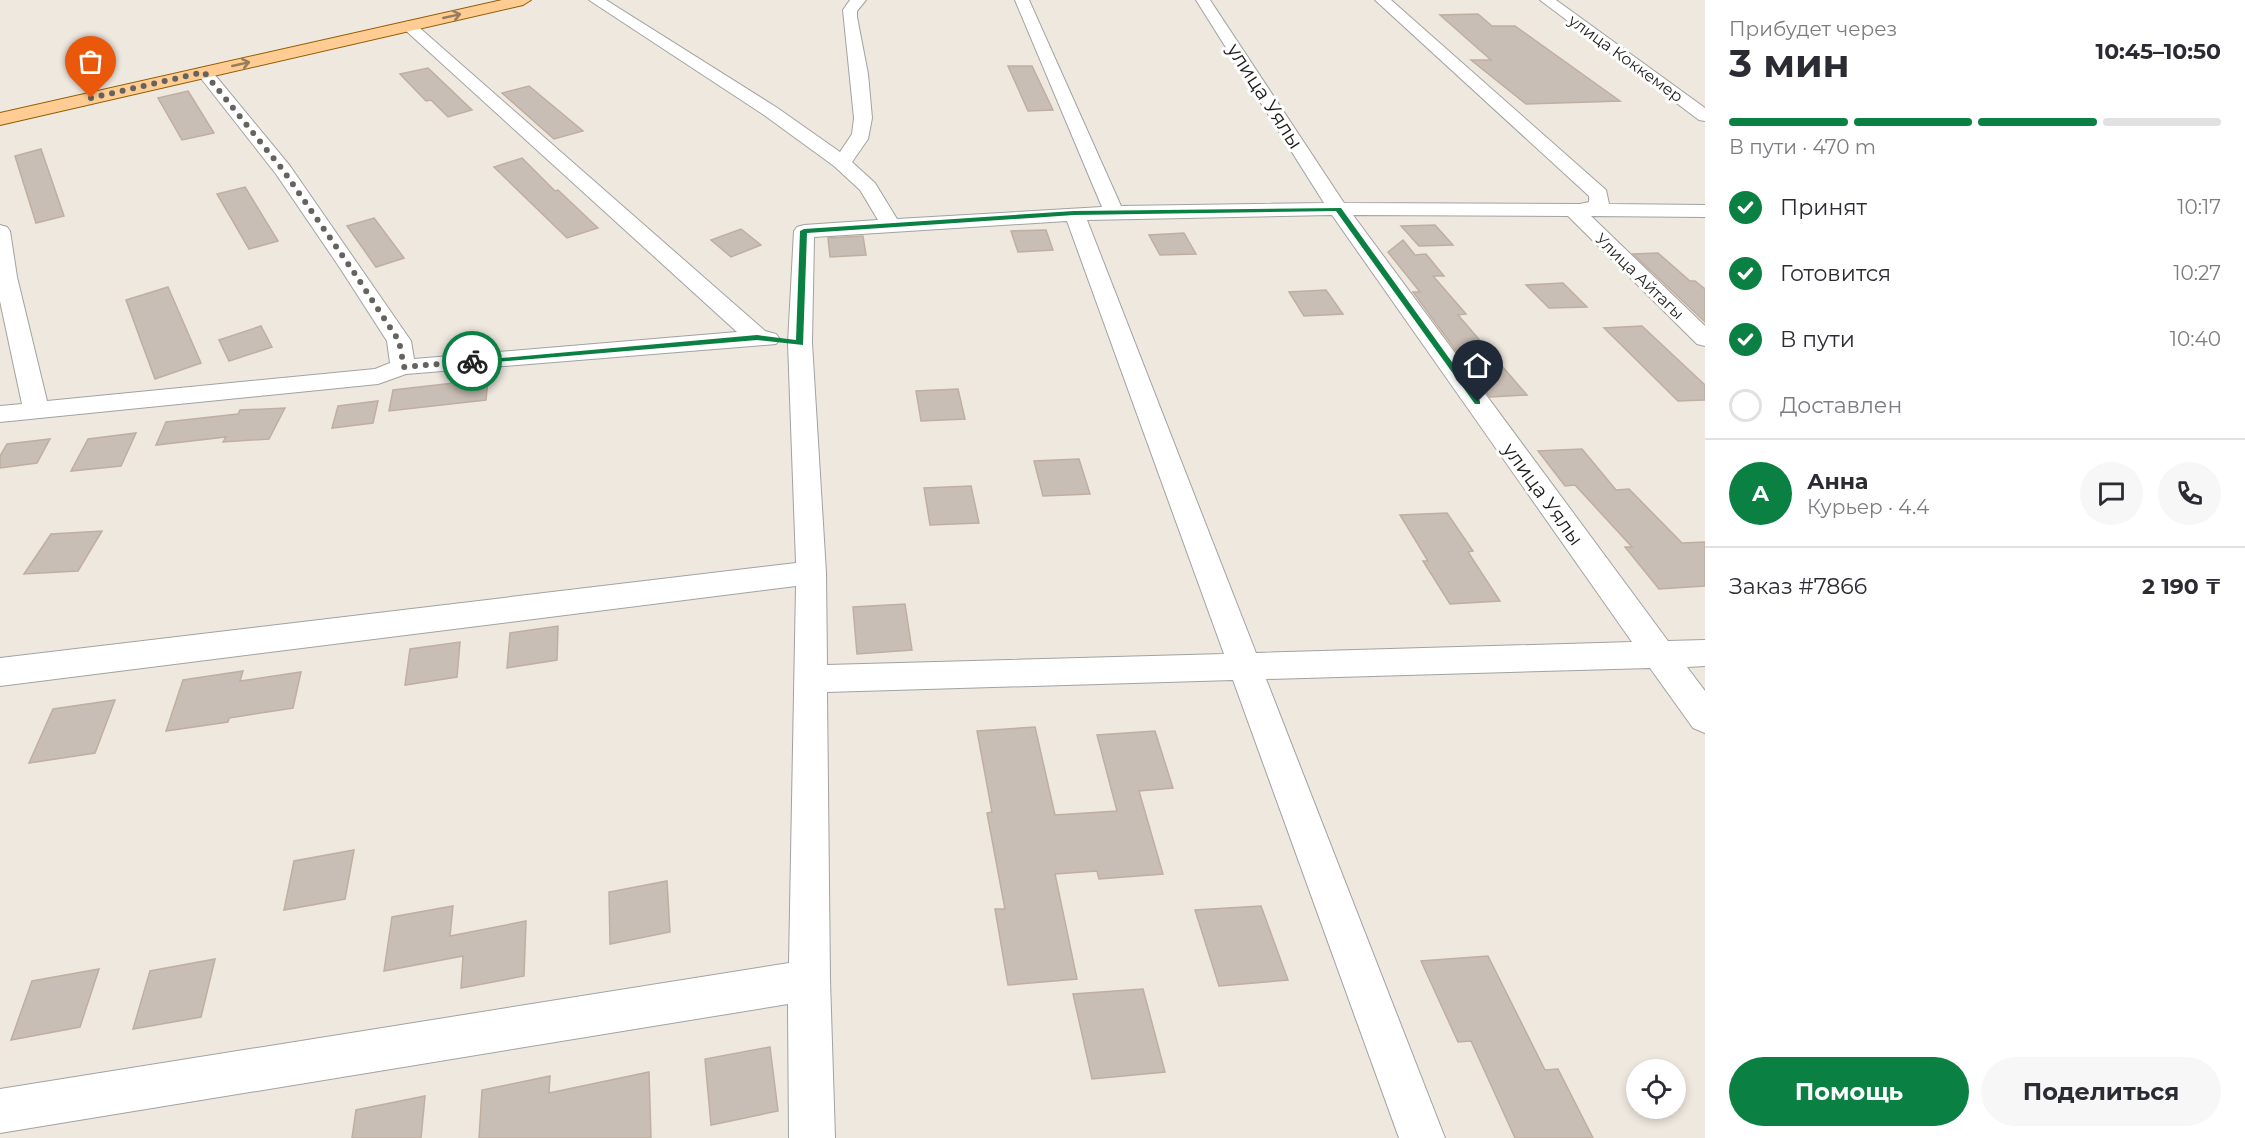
<!DOCTYPE html>
<html lang="ru">
<meta charset="utf-8">
<style>
:root{--surface:#fff;--page:#f7f7f7;--text:#2b2b33;--muted:#7c7c81;--line:#e1e1e2;--accent:#0b8043}
body{margin:0;font-family:Montserrat,sans-serif;background:var(--page);color:var(--text);height:100vh;display:flex;flex-direction:column;font-size:22px;white-space:nowrap}
*{box-sizing:border-box;margin:0}
p{font-size:20px;color:var(--muted)}
.icon{flex:none;width:33px;height:33px;fill:none;stroke:currentColor;stroke-width:2;stroke-linecap:round;stroke-linejoin:round}
.map{position:relative;flex:1;overflow:hidden}
.side{display:flex;flex-direction:column;background:var(--surface);width:540px}
.side>*{flex:none}
.tools{position:absolute;left:1626px;top:1059px;display:grid;gap:12px}
.tools a{display:grid;place-items:center;width:60px;height:60px;border-radius:50%;background:var(--surface);box-shadow:0 3px 9px #0003;font-size:30px}
.pin{position:absolute;display:grid;place-items:center;width:51px;height:51px;color:#fff;margin:-62px -26px;border-radius:50% 50% 50% 0;rotate:-45deg;box-shadow:0 0 6px #0007}
.pin .icon{rotate:45deg}
.courier{position:absolute;display:grid;place-items:center;width:60px;height:60px;margin:-30px;border:4px solid #0b8043;border-radius:50%;background:#fff;color:#222;box-shadow:0 2px 8px #0007}
.summary em{font-style:normal;font-weight:700}
.summary div{display:flex;flex-direction:column-reverse}
.summary{display:flex;align-items:center;justify-content:space-between;height:102px;padding:0 24px}
h1{font-size:39px;font-weight:700;line-height:45px}
.bar{display:grid;grid-template-columns:repeat(4,1fr);gap:9px 6px;align-content:center;height:72px;padding:0 24px}
.bar i{height:8px;border-radius:4px;background:var(--line)}
.bar .selected{background:var(--accent)}
.bar p{grid-column:span 4}
.line{display:flex;align-items:center;gap:15px;padding:0 24px;border-top:2px solid var(--line)}
.line div{flex:1}
.round{display:grid;place-items:center;flex:none;width:63px;height:63px;border-radius:32px;background:var(--page)}
ol{padding:0 24px;list-style:none}
li{display:flex;align-items:center;gap:18px;height:66px}
li p{margin-inline-start:auto}
li .icon{padding:6px;border-radius:50%;background:var(--accent);color:#fff;stroke-width:4}
li:last-child{color:var(--muted)}
li i{width:33px;height:33px;border:3px solid var(--line);border-radius:50%}
.primary-button{display:flex;gap:12px;margin-top:auto;padding:12px 24px}
.primary-button a{flex:1;height:69px;border-radius:36px;background:var(--accent);color:#fff;font-size:24px;font-weight:700;line-height:69px;text-align:center}
.primary-button a+a{background:var(--page);color:var(--text)}
main{display:flex;flex:1;min-height:0}
.map>svg:first-child{display:block}
.building{fill:#c9beb5;stroke:#c0aea1;stroke-width:1.5}
.lines{fill:none;stroke-linecap:round;stroke-linejoin:round}
.street-casing{stroke:#a2a2a2;stroke-width:2}
.primary-casing{stroke:#925d00;stroke-width:2}
.street{fill:#fff;fill-rule:evenodd}
.primary{fill:#ffcd93;fill-rule:evenodd}
.oneway{stroke:#987d5d}
.route{fill:#0b8043}
.done{stroke:#656360;stroke-width:6;stroke-dasharray:0 10.8}
.labels{text-anchor:middle;stroke-width:6;stroke-linejoin:round;paint-order:stroke}
.far-street-label{font-size:16px;fill:#1b1b1b;stroke:#fff}
.street-label{font-size:20px;fill:#1b1b1b;stroke:#fff}
</style>
<main>
<div class="map">
<svg width="1705" height="1138" viewBox="0 0 1705 1138">
<rect width="100%" height="100%" fill="#eee8df"/>
<g class="building">
<polygon points="1478,14 1492,26 1515,26 1620,101 1526,104 1471,60 1491,60 1440,15"/>
<polygon points="1008,66 1032,66 1053,110 1028,111"/>
<polygon points="428,68 472,110 448,117 431,100 426,101 400,74"/>
<polygon points="529,86 583,131 554,139 502,93"/>
<polygon points="188,91 214,133 182,140 158,98"/>
<polygon points="41,149 64,216 36,223 15,156"/>
<polygon points="522,158 555,191 558,190 598,228 567,238 494,167"/>
<polygon points="245,187 278,241 249,249 217,194"/>
<polygon points="374,218 404,258 376,267 347,226"/>
<polygon points="1435,225 1453,245 1419,246 1401,226"/>
<polygon points="741,229 761,245 731,257 711,240"/>
<polygon points="1046,230 1053,250 1018,252 1011,231"/>
<polygon points="1184,233 1196,254 1160,255 1149,235"/>
<polygon points="863,236 866,255 830,257 828,238"/>
<polygon points="1403,240 1415,255 1426,254 1444,276 1433,276 1466,314 1458,315 1527,395 1490,397 1413,292 1420,292 1388,252"/>
<polygon points="1658,253 1690,281 1695,281 1705,289 1705,322 1633,254"/>
<polygon points="1563,283 1587,307 1549,308 1526,285"/>
<polygon points="168,287 201,363 155,379 126,300"/>
<polygon points="1326,290 1343,314 1304,316 1289,292"/>
<polygon points="261,326 272,347 229,361 219,340"/>
<polygon points="1642,326 1705,385 1705,400 1678,401 1604,328"/>
<polygon points="488,379 486,400 389,411 393,390"/>
<polygon points="958,389 965,419 921,421 916,391"/>
<polygon points="378,401 373,423 332,428 338,406"/>
<polygon points="285,408 269,439 223,442 226,437 156,445 166,422 238,414 240,410"/>
<polygon points="136,433 121,466 71,471 88,439"/>
<polygon points="50,439 37,463 0,468 0,456 7,444"/>
<polygon points="1582,449 1616,490 1629,489 1682,543 1705,542 1705,586 1659,589 1625,547 1632,547 1575,485 1565,486 1538,451"/>
<polygon points="1079,459 1090,494 1043,496 1034,461"/>
<polygon points="971,486 979,523 930,525 924,488"/>
<polygon points="1447,513 1473,551 1468,552 1500,601 1450,604 1423,561 1428,561 1400,515"/>
<polygon points="102,531 78,571 24,574 51,534"/>
<polygon points="905,604 912,650 857,654 853,607"/>
<polygon points="558,626 557,660 507,668 510,633"/>
<polygon points="460,642 457,677 405,685 410,649"/>
<polygon points="243,671 240,681 301,672 293,708 229,718 228,722 166,731 183,680"/>
<polygon points="115,700 95,753 29,763 53,709"/>
<polygon points="1035,727 1055,815 1117,811 1097,735 1155,731 1173,788 1139,791 1163,874 1099,879 1097,871 1055,874 1077,979 1008,985 995,909 1005,909 987,813 992,812 977,731"/>
<polygon points="354,850 345,899 284,910 294,861"/>
<polygon points="667,881 670,932 610,944 609,892"/>
<polygon points="453,906 450,936 526,921 524,976 461,988 463,956 384,971 392,917"/>
<polygon points="1261,906 1288,980 1219,986 1195,910"/>
<polygon points="1488,956 1545,1070 1558,1069 1593,1138 1515,1138 1471,1041 1458,1042 1421,961"/>
<polygon points="215,959 201,1017 133,1029 150,971"/>
<polygon points="99,969 80,1027 11,1040 32,981"/>
<polygon points="1143,989 1165,1072 1092,1079 1073,994"/>
<polygon points="770,1047 778,1111 711,1125 705,1059"/>
<polygon points="649,1072 651,1138 479,1138 482,1090 550,1076 549,1093"/>
<polygon points="425,1096 421,1138 352,1138 356,1110"/>
</g>
<g class="lines">
<g class="street-casing">
<g id="street">
<path d="M589,0H606L776,107L840,152L852,134L854,118L843,10L850,0H866L857,11V17L868,74L872,118L868,139L852,162L875,183L897,219L1102,207L1015,0H1029L1121,206L1324,203L1196,0H1210L1344,203L1580,204L1589,202V196L1375,0H1391L1606,190L1609,204L1705,205V217L1591,216L1705,326V346L1697,344L1568,216L1353,215L1668,641L1705,640V666L1687,667L1705,691V733L1693,728L1650,668L1266,679L1445,1138H1399L1233,680L827,692L830,980L835,1138H789L788,1004L0,1133V1089L789,963L796,586L0,686V658L796,563L788,343L794,231L797,227L804,225L878,220L860,190L834,166L764,115ZM1332,215L1632,642L1256,653L1087,220ZM1067,221L1224,654L827,665L826,573L812,343L814,237Z"/>
<polygon points="1540,0 1556,0 1705,108 1705,121 1699,120"/>
<polygon points="409,21 414,23 765,331 776,334 780,339 776,344 406,374 378,384 0,422 0,406 22,404 0,301 0,225 7,227 10,231 17,277 47,401 375,369 390,363 387,341 340,268 276,174 196,72 204,67 210,69 290,166 411,341 414,359 737,332 404,29 401,26 404,23"/>
</g>
</g>
<g class="primary-casing">
<polygon id="primary" points="502,0 531,0 523,5 0,125 0,113"/>
</g>
<use href="#street" class="street"/>
<use href="#primary" class="primary"/>
</g>
<defs><path id="oneway-shaft" d="M-6 0H5M1.5-3L5.5 0L1.5 3" fill="none" stroke-width="1.6" stroke-linecap="round" stroke-linejoin="round" transform="scale(1.5)"/></defs>
<g class="oneway">
<use href="#oneway-shaft" transform="translate(452 16) rotate(-13)"/>
<use href="#oneway-shaft" transform="translate(241 64) rotate(-13)"/>
</g>
<polygon class="route" points="1341,208 1480,401 1480,404 1475,404 1336,211 1074,215 807,233 803,345 757,340 472,364 468,361 757,335 796,340 800,231 804,229 1074,211"/>
<g class="lines">
<polyline class="done" points="91,98 204,72 283,170 351,268 399,341 404,367 472,361"/>
</g>
<g class="labels">
<g class="far-street-label">
<text transform="translate(1626 58) rotate(36)" y="6">улица Коккемер</text>
<text transform="translate(1640 276) rotate(44)" y="6">Улица Айтагы</text>
</g>
<g class="street-label">
<text transform="translate(1265 96) rotate(57)" y="7">улица Уялы</text>
<text transform="translate(1543 494) rotate(54)" y="7">улица Уялы</text>
</g>
</g>
</svg>
<div class="tools">
<a><svg class="icon" aria-label="locate" viewBox="0 0 24 24"><circle cx="12" cy="12" r="6"/><path d="M12 2v4M12 18v4M2 12h4M18 12h4"/></svg></a>
</div>
<div class="pin" style="left:91px;top:98px;background:#ea580c"><svg class="icon" aria-label="bag" viewBox="0 0 24 24"><path d="M5 8h14l-1 12H6zM9 8a3 3 0 0 1 6 0"/></svg></div>
<div class="pin" style="left:1478px;top:402px;background:#1f2937"><svg class="icon" aria-label="home" viewBox="0 0 24 24"><path d="M3 11l9-7 9 7M6 9v11h12V9"/></svg></div>
<div class="courier" style="left:472px;top:361px"><svg class="icon" aria-label="bike" viewBox="0 0 24 24"><circle cx="6" cy="16" r="4"/><circle cx="18" cy="16" r="4"/><path d="M6 16l4-8h5l3 8M10 8l3 8H6M13 5h3"/></svg></div>
</div>
<section class="side">
<div class="summary"><div><h1>3 мин</h1><p>Прибудет через</p></div><em>10:45–10:50</em></div>
<div class="bar"><i class="selected"></i><i class="selected"></i><i class="selected"></i><i></i><p>В пути · 470 m</p></div>
<ol>
<li><svg class="icon" aria-label="check" viewBox="0 0 24 24"><path d="M5 12l5 5 9-10"/></svg>Принят<p>10:17</p></li>
<li><svg class="icon" aria-label="check" viewBox="0 0 24 24"><path d="M5 12l5 5 9-10"/></svg>Готовится<p>10:27</p></li>
<li><svg class="icon" aria-label="check" viewBox="0 0 24 24"><path d="M5 12l5 5 9-10"/></svg>В пути<p>10:40</p></li>
<li><i></i>Доставлен</li>
</ol>
<div class="line" style="height:108px"><b class="round" style="background:var(--accent);color:#fff">А</b><div><b>Анна</b><p>Курьер · 4.4</p></div><a class="round"><svg class="icon" aria-label="chat" viewBox="0 0 24 24"><path d="M4 5h16v11H9l-5 4z"/></svg></a><a class="round"><svg class="icon" aria-label="phone" viewBox="0 0 24 24"><path d="M5 4h4l2 5-3 2q2 4 5 5l2-3 5 2v4C11 20 4 13 5 4z"/></svg></a></div>
<div class="line" style="height:78px"><div>Заказ #7866</div><b>2 190 ₸</b></div>
<div class="primary-button"><a>Помощь</a><a>Поделиться</a></div>
</section>
</main>
